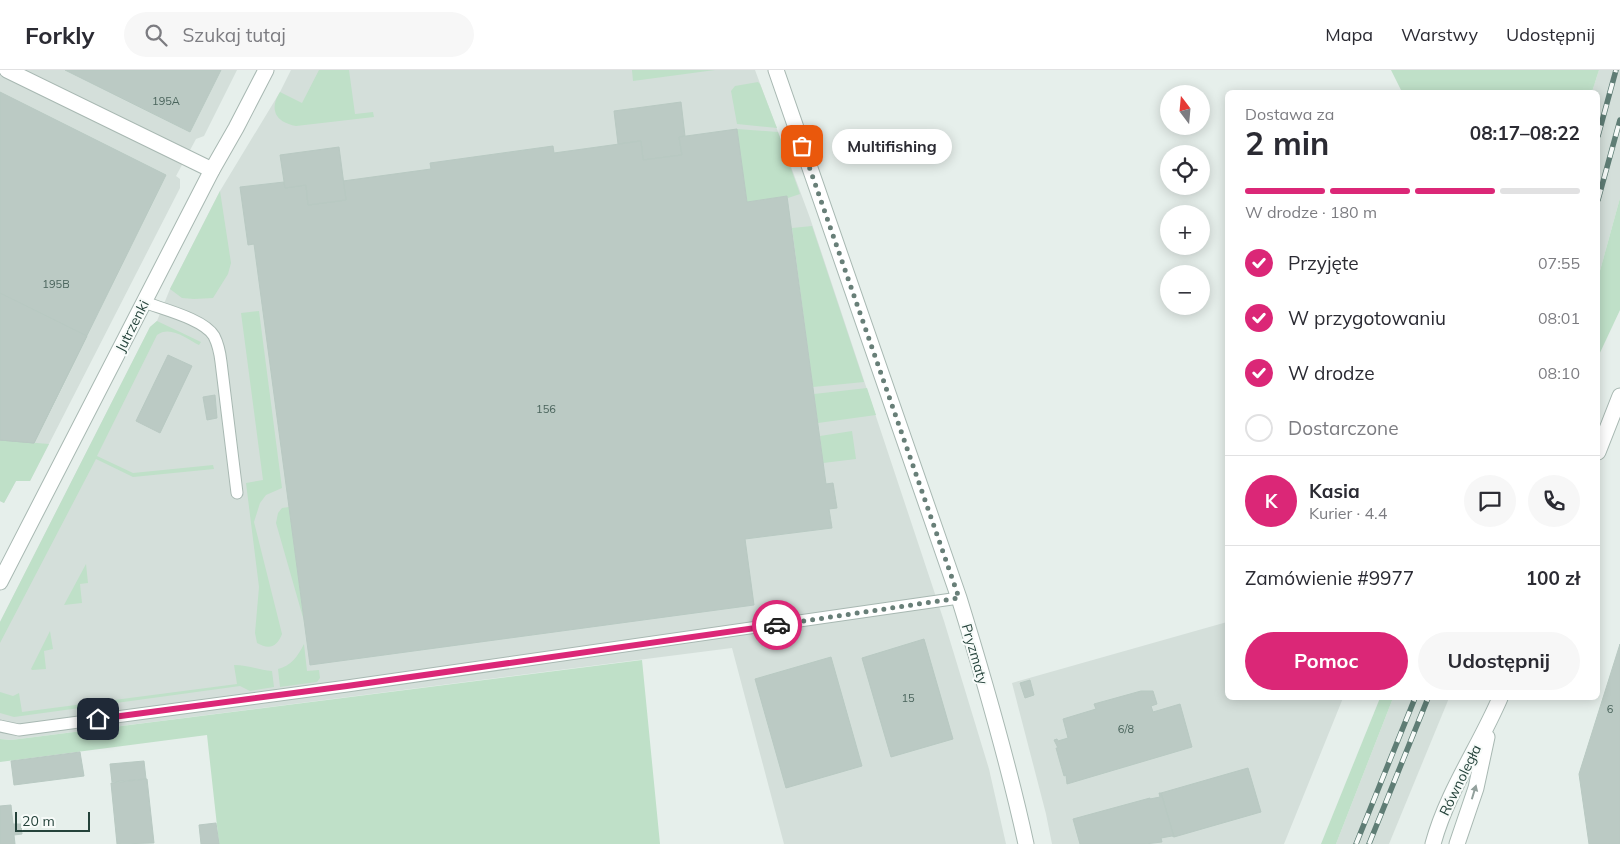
<!DOCTYPE html>
<html lang="pl">
<meta charset="utf-8">
<style>
:root{--surface:#fff;--page:#f7f7f7;--text:#2b2b33;--muted:#7c7c81;--line:#e1e1e2;--accent:#db2777}
body{margin:0;font-family:Mulish,sans-serif;background:var(--page);color:var(--text);height:100vh;display:flex;flex-direction:column;font-size:19px;white-space:nowrap}
*{box-sizing:border-box;margin:0}
p{font-size:16px;color:var(--muted)}
.icon{flex:none;width:28px;height:28px;fill:none;stroke:currentColor;stroke-width:2;stroke-linecap:round;stroke-linejoin:round}
.map{position:relative;flex:1;overflow:hidden}
.panel{position:absolute;left:1225px;top:20px;width:375px;height:610px;display:flex;flex-direction:column;background:var(--surface);border-radius:8px;box-shadow:0 2px 12px #0003}
.panel>*{flex:none}
.needle{width:32px;rotate:344deg}
.fabs{position:absolute;left:1160px;top:15px;display:grid;gap:10px}
.fabs a{display:grid;place-items:center;width:50px;height:50px;border-radius:50%;background:var(--surface);box-shadow:0 2px 12px #0003;font-size:25px}
.scale{position:absolute;left:15px;bottom:12px;width:75px;box-sizing:border-box;padding-left:5px;border:2px solid #24423a;border-top:0;font-size:14px;line-height:18px;white-space:nowrap;color:#24423a;-webkit-text-stroke:4px #f7fbf9;paint-order:stroke}
.pin{position:absolute;display:grid;place-items:center;width:42px;height:42px;color:#fff;margin:-21px;border-radius:10px;box-shadow:0 2px 8px #0006}
.courier{position:absolute;display:grid;place-items:center;width:50px;height:50px;margin:-25px;border:4px solid #db2777;border-radius:50%;background:#fff;color:#222;box-shadow:0 1px 6px #0007}
.bubble{position:absolute;height:35px;border-radius:18px;background:var(--surface);box-shadow:0 2px 12px #0003;font-size:16px;font-weight:700;line-height:35px;text-align:center}
.headline em{font-style:normal;font-weight:700}
.headline div{display:flex;flex-direction:column-reverse}
.headline{display:flex;align-items:center;justify-content:space-between;height:85px;padding:0 20px}
h1{font-size:32px;font-weight:700;line-height:38px}
.bar{display:grid;grid-template-columns:repeat(4,1fr);gap:8px 5px;align-content:center;height:60px;padding:0 20px}
.bar i{height:6px;border-radius:4px;background:var(--line)}
.bar .active{background:var(--accent)}
.bar p{grid-column:span 4}
.line{display:flex;align-items:center;gap:12px;padding:0 20px;border-top:1px solid var(--line)}
.line div{flex:1}
.round{display:grid;place-items:center;flex:none;width:52px;height:52px;border-radius:26px;background:var(--page)}
ol{padding:0 20px;list-style:none}
li{display:flex;align-items:center;gap:15px;height:55px}
li p{margin-inline-start:auto}
li .icon{padding:5px;border-radius:50%;background:var(--accent);color:#fff;stroke-width:4}
li:last-child{color:var(--muted)}
li i{width:28px;height:28px;border:2px solid var(--line);border-radius:50%}
.button{display:flex;gap:10px;margin-top:auto;padding:10px 20px}
.button a{flex:1;height:58px;border-radius:30px;background:var(--accent);color:#fff;font-size:20px;font-weight:700;line-height:58px;text-align:center}
.button a+a{background:var(--page);color:var(--text)}
header{display:flex;align-items:center;gap:30px;box-sizing:border-box;height:70px;padding:0 25px;background:var(--surface);border-bottom:1px solid var(--line)}
header strong{font-size:24px}
nav{display:flex;gap:28px;margin-inline-start:auto;font-size:18px}
.search{width:350px;height:45px;background:var(--page);display:flex;align-items:center;gap:12px;box-sizing:border-box;padding:0 18px;border-radius:28px;color:var(--muted);font-size:19px}
.map>svg:first-child{display:block}
.built{fill:#d4dfda}
.green{fill:#bfe0c8}
.building{fill:#bbcac4;stroke:#b8c9c2}
.lines{fill:none;stroke-linecap:round;stroke-linejoin:round}
.lane-casing{stroke:#a8b8b2;stroke-width:13}
.street-casing{stroke:#a8b8b2;stroke-width:17}
.lane{stroke:#fff;stroke-width:11}
.street{stroke:#fff;stroke-width:15}
.rail-casing{stroke:#5f7d75;stroke-width:5.5}
.rail{stroke:#f7fbf9;stroke-width:4;stroke-dasharray:11;stroke-linecap:butt}
.oneway{fill:#92a09c}
.done{stroke:#687f78;stroke-width:5;stroke-dasharray:0 9}
.route{stroke:#db2777;stroke-width:6}
.labels{text-anchor:middle;stroke-width:4;stroke-linejoin:round;paint-order:stroke}
.number-label{font-size:11px;fill:#4a645c}
.street-label{font-size:14px;fill:#24423a;stroke:#f7fbf9}
</style>
<header>
<strong>Forkly</strong>
<div class="search"><svg class="icon" aria-label="search" viewBox="0 0 24 24"><circle cx="10" cy="10" r="6"/><path d="M15 15l6 6"/></svg>Szukaj tutaj</div>
<nav><a>Mapa</a><a>Warstwy</a><a>Udostępnij</a></nav>
</header>
<div class="map">
<svg width="1620" height="774" viewBox="0 0 1620 774">
<rect width="100%" height="100%" fill="#e6efeb"/>
<g class="built">
<polygon points="0,0 237,0 204,66 196,69 176,106 180,109 180,118 30,411 16,411 4,433 0,431"/>
<polygon points="291,0 755,0 810,148 944,551 989,699 1006,774 784,774 732,578 11,670 0,669 0,552 150,257 157,251 170,219 220,121 280,22"/>
<polygon points="1599,0 1620,0 1620,128 1598,208 1598,22 1592,22"/>
<polygon points="1227,552 1228,628 1343,628 1284,774 1052,774 1046,744 1012,613"/>
<polygon points="1393,628 1449,628 1389,774 1336,774"/>
</g>
<g class="green">
<path d="M319,0H349L355,44L373,42L374,47L296,56C275,52 269,39 280,22L302,33Z"/>
<polygon points="632,0 715,0 633,11"/>
<polygon points="1391,0 1599,0 1592,22 1402,22"/>
<polygon points="758,12 760,14 777,58 737,54 731,21 735,16"/>
<polygon points="737,59 778,62 800,124 788,128 787,126 747,132"/>
<polygon points="220,121 231,193 228,204 213,228 194,229 182,228 170,219"/>
<polygon points="1620,128 1620,240 1598,287 1598,208"/>
<polygon points="812,156 864,312 813,317 792,158"/>
<path d="M259,241L282,418L266,425L260,433L254,452L282,564C277,577 269,580 257,573L255,563L259,517L246,413L263,410L241,243Z"/>
<path d="M157,251L201,272L199,275C187,269 170,255 157,265L97,386L133,403L213,395L214,399L133,407L96,389L0,573V552L150,257Z"/>
<polygon points="867,318 876,345 818,353 814,324"/>
<polygon points="852,361 856,389 823,393 820,366"/>
<polygon points="0,370 49,374 30,411 16,411 4,433 0,431"/>
<polygon points="289,437 304,551 276,453 278,443 282,438"/>
<polygon points="86,494 88,513 80,514 82,533 64,535"/>
<polygon points="50,561 53,579 44,581 46,599 32,600 31,599"/>
<path d="M304,574L307,601L319,600L320,608L317,612L280,617L278,599C291,596 298,586 304,574Z"/>
<polygon points="642,590 660,774 219,774 207,665 0,692 0,669 11,670"/>
<path d="M234,595C247,595 259,600 272,601L274,617L250,621L240,616L14,647L0,643V622L13,626L19,623L22,642L237,614Z"/>
<polygon points="1380,628 1393,628 1336,774 1321,774"/>
</g>
<g class="building">
<polygon points="65,0 221,0 190,62"/>
<polygon points="0,22 166,105 34,373 0,370"/>
<polygon points="681,32 685,66 679,67 682,85 643,90 641,71 618,74 614,41"/>
<polygon points="737,59 747,132 787,126 826,414 833,413 837,438 829,439 832,458 745,469 754,535 310,595 254,174 248,175 240,117 284,112 285,118 306,115 308,135 346,130 343,111 431,99 430,93 553,76 554,83 641,71 643,90 682,85 679,67"/>
<polygon points="339,77 346,130 308,135 306,115 285,118 280,85"/>
<polygon points="0,223 87,266 34,373 0,370"/>
<polygon points="168,285 192,296 160,363 136,351"/>
<polygon points="215,325 217,348 207,350 203,327"/>
<polygon points="924,569 953,669 891,687 862,588"/>
<polygon points="1620,574 1620,774 1589,774 1579,704"/>
<polygon points="831,587 862,696 786,718 755,609"/>
<polygon points="1030,610 1034,625 1025,628 1020,613"/>
<polygon points="1141,621 1153,621 1157,634 1151,636 1153,642 1180,634 1192,677 1067,714 1066,705 1064,706 1056,678 1058,678 1054,670 1057,669 1058,671 1068,668 1063,649 1096,639 1094,634"/>
<polygon points="80,682 84,706 14,715 11,691"/>
<polygon points="144,691 146,709 112,712 110,694"/>
<polygon points="1248,698 1261,742 1174,767 1161,723"/>
<polygon points="147,709 154,773 117,774 111,713"/>
<polygon points="1159,723 1161,723 1174,767 1172,766 1161,768 1162,772 1145,774 1080,774 1073,749 1150,728 1150,729 1160,727"/>
<polygon points="11,735 13,754 21,754 22,764 14,765 15,774 0,774 0,736"/>
<polygon points="216,753 219,774 201,774 199,755"/>
</g>
<g class="lines">
<g class="lane-casing">
<g id="lane">
<path d="M144,232C162,239 204,249 214,266C218,274 220,283 221,292L237,423"/>
<polyline points="0,656 19,660 347,616 959,528"/>
</g>
</g>
<g class="street-casing">
<g id="street">
<polyline points="7,0 212,100"/>
<path d="M776,0L959,528C984,609 1008,691 1026,774"/>
<polyline points="1598,382 1620,326"/>
<polyline points="0,512 212,100 236,58 266,0"/>
<path d="M1433,774C1447,722 1479,677 1500,628"/>
<polyline points="1457,774 1476,718 1487,667"/>
</g>
</g>
<use href="#lane" class="lane"/>
<use href="#street" class="street"/>
<g class="rail-casing">
<g id="rail">
<polyline points="1598,66 1616,0"/>
<polyline points="1598,130 1620,50"/>
<polyline points="1356,774 1415,628"/>
<polyline points="1369,774 1428,628"/>
</g>
</g>
<use href="#rail" class="rail"/>
</g>
<defs><path id="oneway-solid" d="M-6-.8H1V-3.2L6.5 0L1 3.2V.8H-6Z" transform="scale(1.25)"/></defs>
<use class="oneway" href="#oneway-solid" transform="translate(1474 722) rotate(-73)"/>
<g class="lines">
<polyline class="done" points="777,555 959,528 802,76"/>
<polyline class="route" points="98,649 347,616 777,555"/>
</g>
<g class="labels">
<g class="number-label">
<text x="166" y="35">195A</text>
<text x="56" y="218">195B</text>
<text x="546" y="343">156</text>
<text x="908" y="632">15</text>
<text x="1610" y="643">6</text>
<text x="1126" y="663">6/8</text>
</g>
<g class="street-label">
<text transform="translate(132 256) rotate(-63)" y="5">Jutrzenki</text>
<text transform="translate(975 584) rotate(74)" y="5">Pryzmaty</text>
<text transform="translate(1460 710) rotate(-64)" y="5">Równoległa</text>
</g>
</g>
</svg>
<div class="fabs">
<a><svg class="needle" viewBox="-14 -14 28 28"><path d="M0-13l5 13h-10z" fill="#e53935"/><path d="M0 13l5-13h-10z" fill="#7c7c81"/></svg></a>
<a><svg class="icon" aria-label="locate" viewBox="0 0 24 24"><circle cx="12" cy="12" r="6"/><path d="M12 2v4M12 18v4M2 12h4M18 12h4"/></svg></a>
<a>+</a>
<a>−</a>
</div>
<div class="scale">20 m</div>
<div class="pin" style="left:802px;top:76px;background:#ea580c"><svg class="icon" aria-label="bag" viewBox="0 0 24 24"><path d="M5 8h14l-1 12H6zM9 8a3 3 0 0 1 6 0"/></svg></div>
<div class="pin" style="left:98px;top:649px;background:#1f2937"><svg class="icon" aria-label="home" viewBox="0 0 24 24"><path d="M3 11l9-7 9 7M6 9v11h12V9"/></svg></div>
<div class="courier" style="left:777px;top:555px"><svg class="icon" aria-label="car" viewBox="0 0 24 24"><path d="M5 17H2v-5l4-1 3-4h7l3 4 3 1v5h-3M9 17h6M6 11h13"/><circle cx="7" cy="17" r="2"/><circle cx="17" cy="17" r="2"/></svg></div>
<div class="bubble" style="left:832px;top:59px;width:120px">Multifishing</div>
<section class="panel">
<div class="headline"><div><h1>2 min</h1><p>Dostawa za</p></div><em>08:17–08:22</em></div>
<div class="bar"><i class="active"></i><i class="active"></i><i class="active"></i><i></i><p>W drodze · 180 m</p></div>
<ol>
<li><svg class="icon" aria-label="check" viewBox="0 0 24 24"><path d="M5 12l5 5 9-10"/></svg>Przyjęte<p>07:55</p></li>
<li><svg class="icon" aria-label="check" viewBox="0 0 24 24"><path d="M5 12l5 5 9-10"/></svg>W przygotowaniu<p>08:01</p></li>
<li><svg class="icon" aria-label="check" viewBox="0 0 24 24"><path d="M5 12l5 5 9-10"/></svg>W drodze<p>08:10</p></li>
<li><i></i>Dostarczone</li>
</ol>
<div class="line" style="height:90px"><b class="round" style="background:var(--accent);color:#fff">K</b><div><b>Kasia</b><p>Kurier · 4.4</p></div><a class="round"><svg class="icon" aria-label="chat" viewBox="0 0 24 24"><path d="M4 5h16v11H9l-5 4z"/></svg></a><a class="round"><svg class="icon" aria-label="phone" viewBox="0 0 24 24"><path d="M5 4h4l2 5-3 2q2 4 5 5l2-3 5 2v4C11 20 4 13 5 4z"/></svg></a></div>
<div class="line" style="height:65px"><div>Zamówienie #9977</div><b>100 zł</b></div>
<div class="button"><a>Pomoc</a><a>Udostępnij</a></div>
</section>
</div>
